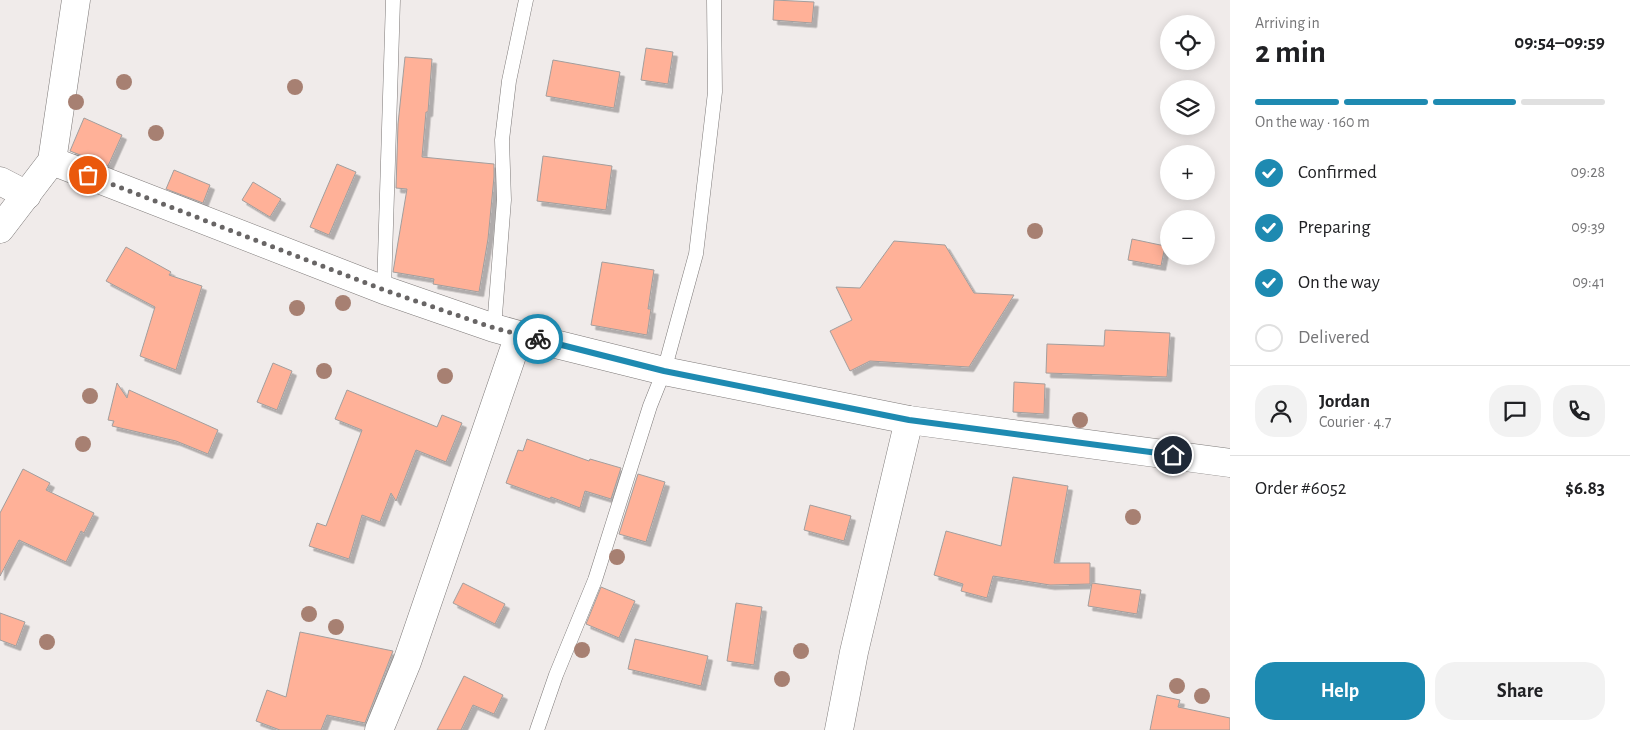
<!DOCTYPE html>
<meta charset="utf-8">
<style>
:root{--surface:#fff;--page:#f2f2f2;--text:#202124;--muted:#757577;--line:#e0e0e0;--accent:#1e8ab1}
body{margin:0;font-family:"Alegreya Sans",sans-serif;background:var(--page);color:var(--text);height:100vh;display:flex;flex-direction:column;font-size:19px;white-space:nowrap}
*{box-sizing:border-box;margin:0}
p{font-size:16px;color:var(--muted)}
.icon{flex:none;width:28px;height:28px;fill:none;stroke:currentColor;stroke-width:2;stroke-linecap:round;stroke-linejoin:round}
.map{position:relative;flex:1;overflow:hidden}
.sheet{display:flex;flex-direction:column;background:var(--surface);width:400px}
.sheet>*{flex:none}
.buttons{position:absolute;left:1160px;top:15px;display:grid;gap:10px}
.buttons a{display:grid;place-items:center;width:55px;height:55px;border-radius:50%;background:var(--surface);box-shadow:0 2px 12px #0003;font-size:25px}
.pin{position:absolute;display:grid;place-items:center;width:42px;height:42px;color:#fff;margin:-21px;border:2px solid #fff;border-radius:50%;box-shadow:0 1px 5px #0007}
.courier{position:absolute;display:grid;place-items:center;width:50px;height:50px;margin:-25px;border:4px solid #1e8ab1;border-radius:50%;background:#fff;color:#222;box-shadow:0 1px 6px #0007}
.summary em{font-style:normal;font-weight:700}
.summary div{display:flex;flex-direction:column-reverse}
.summary{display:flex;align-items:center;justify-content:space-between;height:85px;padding:0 25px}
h1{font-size:32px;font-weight:700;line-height:38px}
.bar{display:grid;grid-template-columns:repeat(4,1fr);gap:8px 5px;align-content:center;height:60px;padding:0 25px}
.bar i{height:6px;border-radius:4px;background:var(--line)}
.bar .current{background:var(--accent)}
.bar p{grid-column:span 4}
.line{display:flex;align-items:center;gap:12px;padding:0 25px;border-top:1px solid var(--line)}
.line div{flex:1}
.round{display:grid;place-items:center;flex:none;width:52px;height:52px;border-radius:20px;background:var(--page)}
ol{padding:0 25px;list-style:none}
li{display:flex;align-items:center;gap:15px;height:55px}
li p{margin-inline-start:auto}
li .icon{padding:5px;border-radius:50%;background:var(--accent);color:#fff;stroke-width:4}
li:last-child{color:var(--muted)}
li i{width:28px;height:28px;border:2px solid var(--line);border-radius:50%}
.action{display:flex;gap:10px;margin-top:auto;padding:10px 25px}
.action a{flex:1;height:58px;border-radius:20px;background:var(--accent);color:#fff;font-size:20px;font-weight:700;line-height:58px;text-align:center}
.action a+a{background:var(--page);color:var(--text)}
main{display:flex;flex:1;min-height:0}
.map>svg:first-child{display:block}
.building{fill:#ffb198;stroke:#a29e9d;filter:url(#shadow)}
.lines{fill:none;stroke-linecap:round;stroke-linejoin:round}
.service-casing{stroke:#7e7a79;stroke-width:15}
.minor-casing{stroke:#7e7a79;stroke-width:29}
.service{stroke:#fff;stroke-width:14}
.minor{stroke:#fff;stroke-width:28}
.tree{fill:#a78072}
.done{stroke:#686565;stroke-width:5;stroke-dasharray:0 9}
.route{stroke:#1e8ab1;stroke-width:6}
</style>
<main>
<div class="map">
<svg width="1230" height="730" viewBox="0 0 1230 730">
<defs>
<filter id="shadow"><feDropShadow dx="4.5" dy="4.5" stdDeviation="0" flood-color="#0004"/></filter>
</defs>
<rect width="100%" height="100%" fill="#f0ebea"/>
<g class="building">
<polygon points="774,0 814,2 812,23 773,20"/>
<polygon points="646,48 673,52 668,84 641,80"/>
<polygon points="405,57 432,59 428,112 426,112 422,157 494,164 494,177 488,239 479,292 433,284 434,279 393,272 407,189 396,188 398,124"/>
<polygon points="553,60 620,72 614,108 546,96"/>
<polygon points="84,118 122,135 108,166 70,151"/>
<polygon points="543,156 612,166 606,210 537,201"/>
<polygon points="337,164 356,172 329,235 310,227"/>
<polygon points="174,170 210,185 203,203 166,189"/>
<polygon points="253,182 281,199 270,217 242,200"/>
<polygon points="1132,239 1165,246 1161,266 1128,260"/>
<polygon points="894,241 945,245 974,293 1014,295 969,367 870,361 850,371 830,331 852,320 836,287 860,288"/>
<polygon points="126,247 171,272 169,275 202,286 176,370 140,356 155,307 106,281"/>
<polygon points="602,262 654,270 648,309 651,309 647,335 591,325"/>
<polygon points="1105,330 1170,333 1167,377 1046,373 1047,344 1104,346"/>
<polygon points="273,363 292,371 277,410 257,402"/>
<polygon points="1014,382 1045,384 1044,414 1013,412"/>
<polygon points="117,383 127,398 129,390 218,430 208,454 176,441 112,426 114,421 108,420"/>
<polygon points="347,390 437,427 442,415 462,423 446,462 416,450 396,501 391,493 380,522 362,515 349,559 309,546 317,523 326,526 362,430 335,419"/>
<polygon points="527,439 589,461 590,459 621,468 611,499 585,491 580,508 551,497 550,499 506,483 518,450 523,451"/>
<polygon points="23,469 50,483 46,490 94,513 84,533 81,531 66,562 19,540 0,576 0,513"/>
<polygon points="638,474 665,482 646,542 619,534"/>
<polygon points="1013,477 1068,486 1054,563 1090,563 1090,584 1050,585 993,576 987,598 961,591 963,584 934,575 946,531 1001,546"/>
<polygon points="810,505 851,516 844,541 804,530"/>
<polygon points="463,583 505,604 495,624 453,603"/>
<polygon points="1092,583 1141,590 1137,614 1088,606"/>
<polygon points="601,587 635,601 619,638 586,624"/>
<polygon points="736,603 762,607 754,665 727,661"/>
<polygon points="0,613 25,622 16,646 0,640"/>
<polygon points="300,632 393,651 365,723 327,715 321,730 280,730 256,721 267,690 286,697"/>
<polygon points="635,639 708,656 701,686 628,669"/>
<polygon points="464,676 503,695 494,714 473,705 461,730 437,730"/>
<polygon points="1157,695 1180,700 1178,707 1230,718 1230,730 1150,730"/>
</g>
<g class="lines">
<g class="service-casing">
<g id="service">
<polyline points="384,290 393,0"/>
<polyline points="494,328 504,200 502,140 509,81 526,0"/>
<polyline points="537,730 556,675 595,580 650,406 664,371 696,254 715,92 714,0"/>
</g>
</g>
<g class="minor-casing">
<g id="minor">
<polyline points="52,161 384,290 494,328 519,335 664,371 909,420 1230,463"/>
<polyline points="0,181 27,195"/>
<polyline points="0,229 52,161 76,0"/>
<polyline points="379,730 407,662 519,335"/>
<polyline points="839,730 854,652 909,420"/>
</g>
</g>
<use href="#service" class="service"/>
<use href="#minor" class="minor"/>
</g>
<g class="tree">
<circle cx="124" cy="82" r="8"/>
<circle cx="295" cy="87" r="8"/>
<circle cx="76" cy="102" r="8"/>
<circle cx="156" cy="133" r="8"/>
<circle cx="1035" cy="231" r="8"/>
<circle cx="343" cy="303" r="8"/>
<circle cx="297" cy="308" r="8"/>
<circle cx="324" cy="371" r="8"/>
<circle cx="445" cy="376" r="8"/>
<circle cx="90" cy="396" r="8"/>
<circle cx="1080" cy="420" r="8"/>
<circle cx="83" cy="444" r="8"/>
<circle cx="1133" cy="517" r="8"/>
<circle cx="617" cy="557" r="8"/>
<circle cx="309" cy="614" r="8"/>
<circle cx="336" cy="627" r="8"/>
<circle cx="47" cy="642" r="8"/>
<circle cx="582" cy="650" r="8"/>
<circle cx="801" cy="651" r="8"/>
<circle cx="782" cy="679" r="8"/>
<circle cx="1177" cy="686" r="8"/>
<circle cx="1202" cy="696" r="8"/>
</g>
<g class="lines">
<polyline class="done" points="88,175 384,290 494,328 538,339"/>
<polyline class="route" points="538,339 664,371 909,420 1173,455"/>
</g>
</svg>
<div class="buttons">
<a><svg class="icon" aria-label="locate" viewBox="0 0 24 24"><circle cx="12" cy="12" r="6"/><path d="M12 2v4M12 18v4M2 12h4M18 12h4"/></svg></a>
<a><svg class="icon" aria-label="layers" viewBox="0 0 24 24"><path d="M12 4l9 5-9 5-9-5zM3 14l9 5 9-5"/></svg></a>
<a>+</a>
<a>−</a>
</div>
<div class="pin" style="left:88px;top:175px;background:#ea580c"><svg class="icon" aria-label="bag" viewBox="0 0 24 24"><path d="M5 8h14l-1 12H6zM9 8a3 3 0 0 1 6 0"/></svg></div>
<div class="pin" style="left:1173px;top:455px;background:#1f2937"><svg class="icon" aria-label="home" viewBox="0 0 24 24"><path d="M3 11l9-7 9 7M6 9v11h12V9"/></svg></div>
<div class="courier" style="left:538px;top:339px"><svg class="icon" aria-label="bike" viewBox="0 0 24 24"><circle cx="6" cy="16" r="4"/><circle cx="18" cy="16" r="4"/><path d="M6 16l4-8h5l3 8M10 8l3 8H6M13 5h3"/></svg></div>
</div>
<section class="sheet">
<div class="summary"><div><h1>2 min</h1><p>Arriving in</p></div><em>09:54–09:59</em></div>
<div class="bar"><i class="current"></i><i class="current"></i><i class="current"></i><i></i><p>On the way · 160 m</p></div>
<ol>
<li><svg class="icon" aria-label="check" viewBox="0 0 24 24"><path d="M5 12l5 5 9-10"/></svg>Confirmed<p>09:28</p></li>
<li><svg class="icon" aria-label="check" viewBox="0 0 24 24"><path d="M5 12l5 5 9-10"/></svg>Preparing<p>09:39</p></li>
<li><svg class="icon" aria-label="check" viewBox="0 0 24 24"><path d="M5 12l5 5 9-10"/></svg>On the way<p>09:41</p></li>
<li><i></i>Delivered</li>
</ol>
<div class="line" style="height:90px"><a class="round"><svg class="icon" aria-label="person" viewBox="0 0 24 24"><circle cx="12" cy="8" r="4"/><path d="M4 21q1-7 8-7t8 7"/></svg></a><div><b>Jordan</b><p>Courier · 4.7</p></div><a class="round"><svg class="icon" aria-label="chat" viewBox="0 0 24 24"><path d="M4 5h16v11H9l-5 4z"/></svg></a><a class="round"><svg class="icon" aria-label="phone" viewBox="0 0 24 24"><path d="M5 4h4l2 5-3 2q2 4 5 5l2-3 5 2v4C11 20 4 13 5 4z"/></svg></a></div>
<div class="line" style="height:65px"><div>Order #6052</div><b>$6.83</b></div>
<div class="action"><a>Help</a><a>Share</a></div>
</section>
</main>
